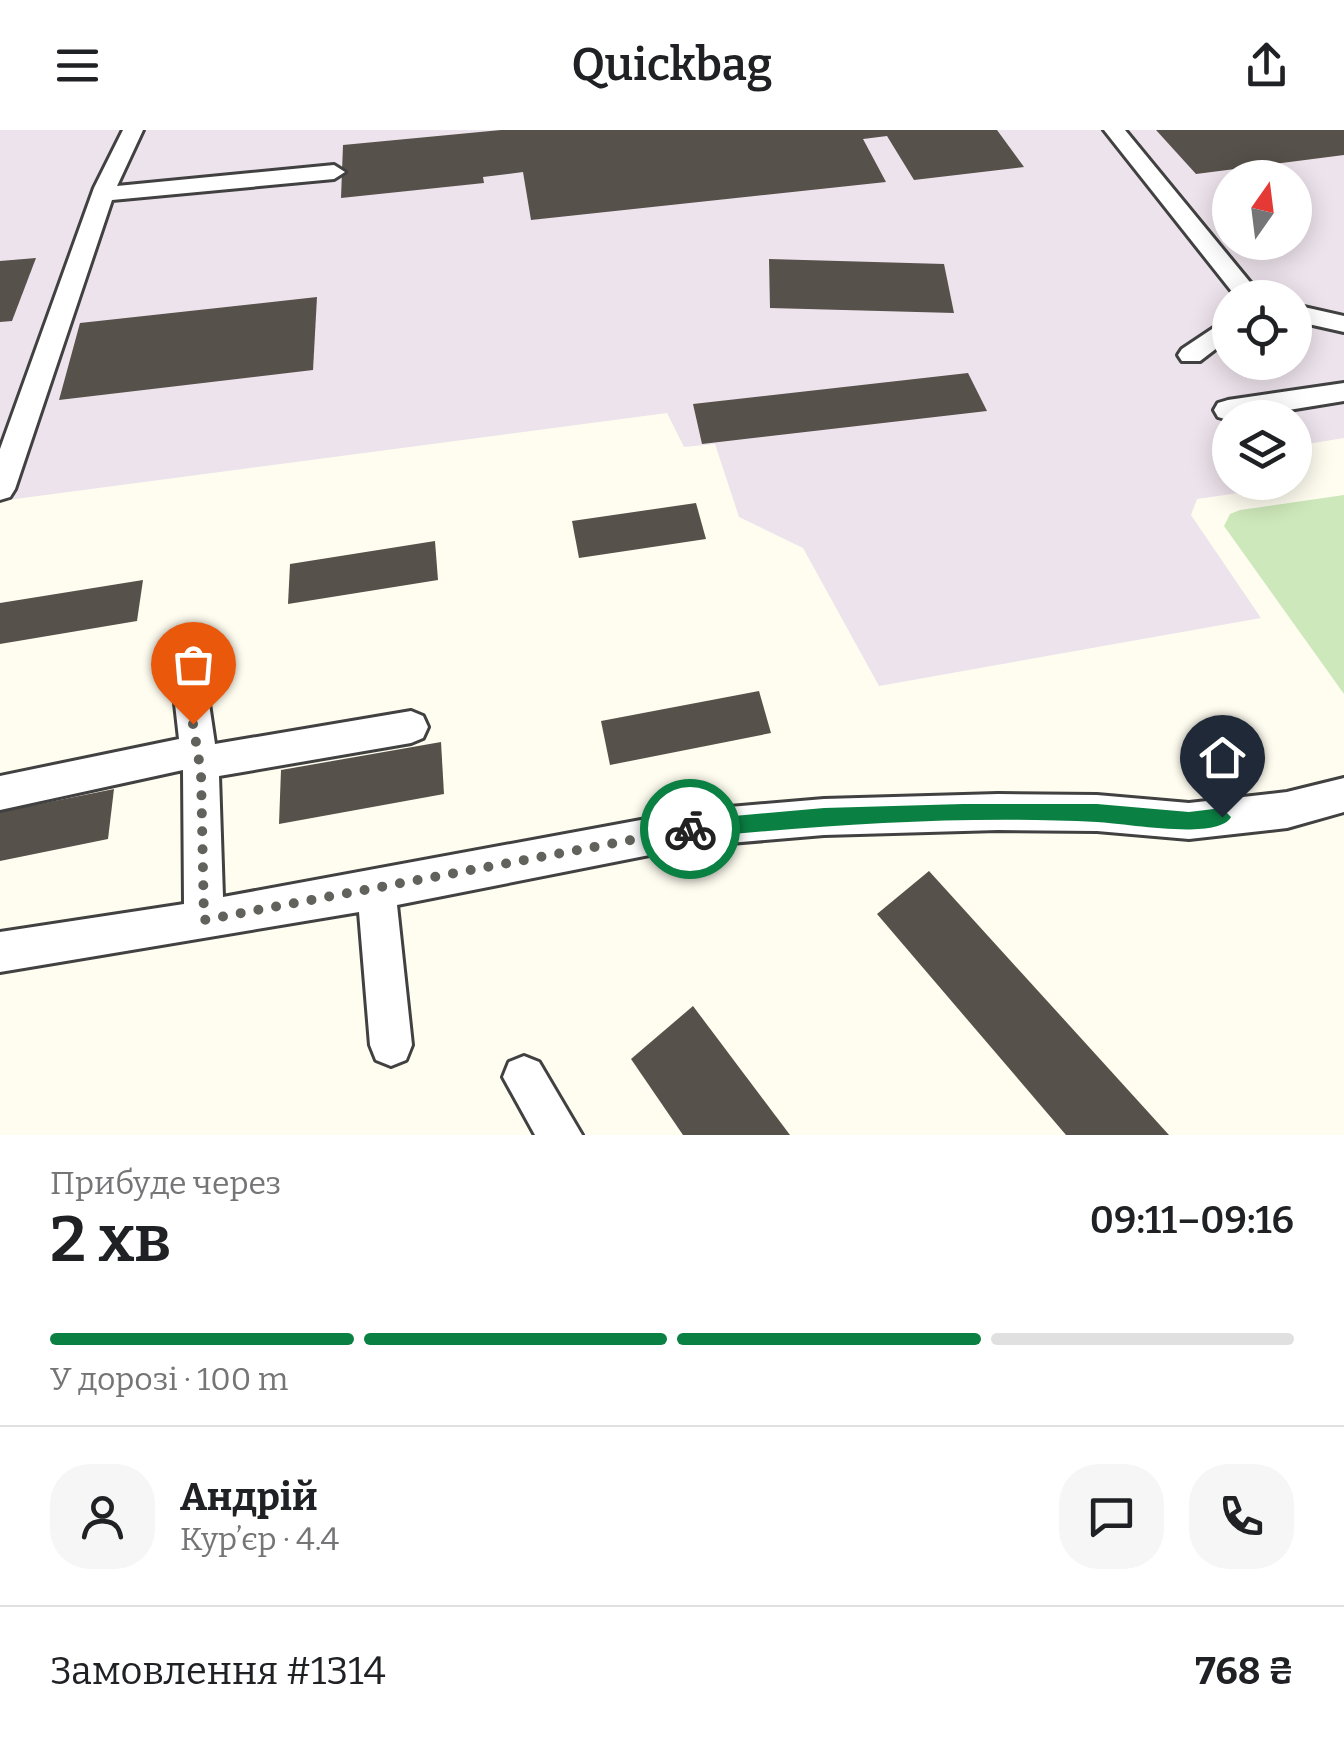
<!DOCTYPE html>
<html lang="uk">
<meta charset="utf-8">
<style>
:root{--surface:#fff;--page:#f6f6f6;--text:#202124;--muted:#757577;--line:#e0e0e0;--accent:#0b8043}
body{margin:0;font-family:Bitter,serif;background:var(--page);color:var(--text);height:100vh;display:flex;flex-direction:column;font-size:38px;white-space:nowrap}
*{box-sizing:border-box;margin:0}
p{font-size:32px;color:var(--muted)}
.icon{flex:none;width:55px;height:55px;fill:none;stroke:currentColor;stroke-width:2;stroke-linecap:round;stroke-linejoin:round}
.map{position:relative;height:1005px;overflow:hidden}
.drawer{display:flex;flex-direction:column;background:var(--surface);flex:1}
.drawer>*{flex:none}
.needle{width:65px;rotate:14deg}
.controls{position:absolute;left:1212px;top:30px;display:grid;gap:20px}
.controls a{display:grid;place-items:center;width:100px;height:100px;border-radius:50%;background:var(--surface);box-shadow:0 5px 25px #0003;font-size:50px}
.pin{position:absolute;display:grid;place-items:center;width:85px;height:85px;color:#fff;margin:-102px -42px;border-radius:50% 50% 50% 0;rotate:-45deg;box-shadow:0 0 10px #0007}
.pin .icon{rotate:45deg}
.courier{position:absolute;display:grid;place-items:center;width:100px;height:100px;margin:-50px;border:8px solid #0b8043;border-radius:50%;background:#fff;color:#222;box-shadow:0 2px 12px #0007}
.head em{font-style:normal;font-weight:600}
.head div{display:flex;flex-direction:column-reverse}
.head{display:flex;align-items:center;justify-content:space-between;height:170px;padding:0 50px}
h1{font-size:65px;font-weight:600;line-height:75px}
.bar{display:grid;grid-template-columns:repeat(4,1fr);gap:15px 10px;align-content:center;height:120px;padding:0 50px}
.bar i{height:12px;border-radius:8px;background:var(--line)}
.bar .current{background:var(--accent)}
.bar p{grid-column:span 4}
.line{display:flex;align-items:center;gap:25px;padding:0 50px;border-top:2px solid var(--line)}
.line div{flex:1}
.round{display:grid;place-items:center;flex:none;width:105px;height:105px;border-radius:40px;background:var(--page)}
header{display:flex;justify-content:space-between;align-items:center;height:130px;padding:0 50px;background:var(--surface);font-size:45px;font-weight:600}
.map>svg:first-child{display:block}
.industrial{fill:#ede3ec;fill-rule:evenodd}
.green{fill:#cde8ba}
.building{fill:#57514b}
.lines{fill:none;stroke-linecap:round;stroke-linejoin:round}
.minor-casing{stroke:#414141;stroke-width:6}
.minor{fill:#fff;fill-rule:evenodd}
.route{fill:#0b8043}
.done{stroke:#62625d;stroke-width:10;stroke-dasharray:0 18}
</style>
<header><svg class="icon" aria-label="menu" viewBox="0 0 24 24"><path d="M4 6h16M4 12h16M4 18h16"/></svg>Quickbag<svg class="icon" aria-label="share" viewBox="0 0 24 24"><path d="M12 15V3M7 8l5-5 5 5M5 13v7h14v-7"/></svg></header>
<div class="map">
<svg width="1344" height="1005" viewBox="0 0 1344 1005">
<rect width="100%" height="100%" fill="#fffdf0"/>
<path class="industrial" d="M0,0H1344V308L1295,316V288H1230V352L1253,353L1259,360L1197,369L1191,385L1261,488L879,556L803,418L739,387L715,314L684,317L667,283L0,371ZM1230,48H1295V112H1230ZM1230,168H1295V232H1230Z"/>
<polygon class="green" points="1344,365 1344,564 1224,396 1230,384 1240,380"/>
<g class="building">
<polygon points="501,0 997,0 1024,37 914,50 887,6 863,9 886,52 531,90 523,42 483,47 484,53 341,68 343,15"/>
<polygon points="1156,0 1344,0 1344,25 1196,44"/>
<polygon points="36,128 12,191 0,192 0,131"/>
<polygon points="769,129 944,134 954,183 770,178"/>
<polygon points="317,167 313,240 59,270 80,193"/>
<polygon points="968,243 987,281 702,314 693,274"/>
<polygon points="696,373 706,409 579,428 572,391"/>
<polygon points="435,411 438,450 288,474 290,434"/>
<polygon points="143,450 137,491 0,514 0,473"/>
<polygon points="759,561 771,603 610,635 601,591"/>
<polygon points="441,612 444,664 279,694 281,640"/>
<polygon points="114,659 108,709 0,731 0,682"/>
<polygon points="929,741 1169,1005 1066,1005 877,784"/>
<polygon points="693,876 790,1005 683,1005 631,929"/>
</g>
<g class="lines">
<g class="minor-casing">
<g id="minor">
<polygon points="123,0 143,0 117,56 334,35 345,42 334,49 112,70 15,359 10,367 0,370 0,319 94,58"/>
<polygon points="1104,0 1125,0 1263,168 1237,168"/>
<polygon points="1295,175 1344,186 1344,202 1295,191"/>
<polygon points="1230,187 1230,208 1200,231 1182,231 1178,225 1182,219"/>
<polygon points="1344,253 1344,271 1228,290 1218,287 1214,280 1218,273 1228,270"/>
<polygon points="185,506 197,510 201,520 215,614 411,581 423,586 428,597 423,608 411,613 219,646 223,767 695,680 824,669 998,664 1097,665 1189,673 1287,662 1344,648 1344,682 1287,698 1189,709 1097,701 998,700 824,705 695,716 397,775 412,915 406,930 391,936 376,930 370,915 359,782 0,842 0,802 184,774 183,640 0,680 0,646 179,609 169,520 173,510"/>
<polygon points="524,926 539,932 582,1005 535,1005 503,947 509,932"/>
</g>
</g>
<use href="#minor" class="minor"/>
</g>
<path class="route" d="M963,674H1097L1189,682L1222,678L1231,687C1218,711 1124,693 1097,692C962,685 825,695 690,708L681,699L690,690L824,678Z"/>
<g class="lines">
<polyline class="done" points="193,594 201,643 204,790 690,699"/>
</g>
</svg>
<div class="controls">
<a><svg class="needle" viewBox="-14 -14 28 28"><path d="M0-13l5 13h-10z" fill="#e53935"/><path d="M0 13l5-13h-10z" fill="#757577"/></svg></a>
<a><svg class="icon" aria-label="locate" viewBox="0 0 24 24"><circle cx="12" cy="12" r="6"/><path d="M12 2v4M12 18v4M2 12h4M18 12h4"/></svg></a>
<a><svg class="icon" aria-label="layers" viewBox="0 0 24 24"><path d="M12 4l9 5-9 5-9-5zM3 14l9 5 9-5"/></svg></a>
</div>
<div class="pin" style="left:193px;top:594px;background:#ea580c"><svg class="icon" aria-label="bag" viewBox="0 0 24 24"><path d="M5 8h14l-1 12H6zM9 8a3 3 0 0 1 6 0"/></svg></div>
<div class="pin" style="left:1222px;top:687px;background:#1f2937"><svg class="icon" aria-label="home" viewBox="0 0 24 24"><path d="M3 11l9-7 9 7M6 9v11h12V9"/></svg></div>
<div class="courier" style="left:690px;top:699px"><svg class="icon" aria-label="bike" viewBox="0 0 24 24"><circle cx="6" cy="16" r="4"/><circle cx="18" cy="16" r="4"/><path d="M6 16l4-8h5l3 8M10 8l3 8H6M13 5h3"/></svg></div>
</div>
<section class="drawer">
<div class="head"><div><h1>2 хв</h1><p>Прибуде через</p></div><em>09:11–09:16</em></div>
<div class="bar"><i class="current"></i><i class="current"></i><i class="current"></i><i></i><p>У дорозі · 100 m</p></div>
<div class="line" style="height:180px"><a class="round"><svg class="icon" aria-label="person" viewBox="0 0 24 24"><circle cx="12" cy="8" r="4"/><path d="M4 21q1-7 8-7t8 7"/></svg></a><div><b>Андрій</b><p>Кур’єр · 4.4</p></div><a class="round"><svg class="icon" aria-label="chat" viewBox="0 0 24 24"><path d="M4 5h16v11H9l-5 4z"/></svg></a><a class="round"><svg class="icon" aria-label="phone" viewBox="0 0 24 24"><path d="M5 4h4l2 5-3 2q2 4 5 5l2-3 5 2v4C11 20 4 13 5 4z"/></svg></a></div>
<div class="line" style="height:130px"><div>Замовлення #1314</div><b>768 ₴</b></div>
</section>
